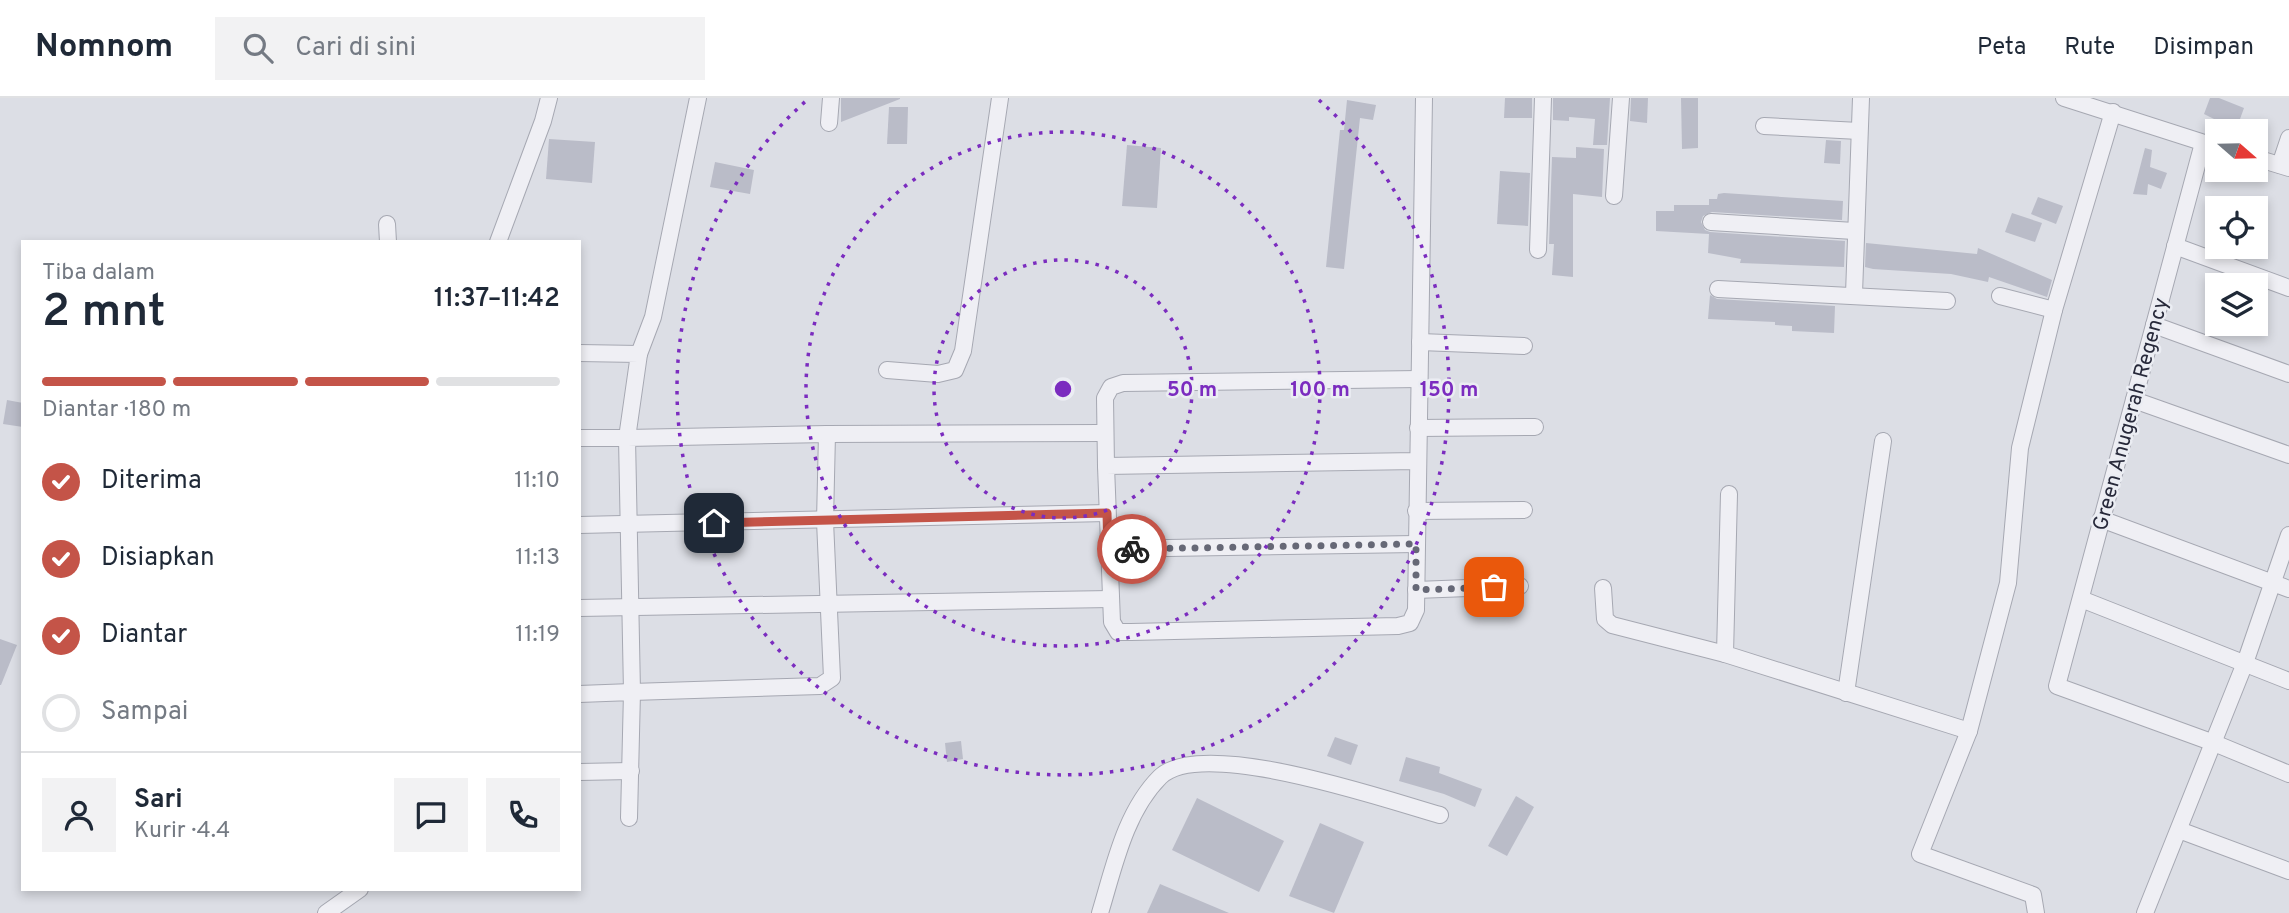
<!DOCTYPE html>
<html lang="id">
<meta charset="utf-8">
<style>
:root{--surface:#fff;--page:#f2f2f3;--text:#1f2937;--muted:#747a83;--line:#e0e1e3;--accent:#c45448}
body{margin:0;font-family:Overpass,sans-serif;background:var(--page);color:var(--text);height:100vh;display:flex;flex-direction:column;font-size:26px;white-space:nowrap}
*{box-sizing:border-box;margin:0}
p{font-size:23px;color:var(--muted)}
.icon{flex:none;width:38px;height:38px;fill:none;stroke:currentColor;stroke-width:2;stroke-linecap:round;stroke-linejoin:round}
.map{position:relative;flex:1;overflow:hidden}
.side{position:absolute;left:21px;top:142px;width:560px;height:651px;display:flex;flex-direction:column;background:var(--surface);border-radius:0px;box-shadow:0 4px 10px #0003}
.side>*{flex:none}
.needle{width:46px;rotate:110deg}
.buttons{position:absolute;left:2205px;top:21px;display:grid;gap:14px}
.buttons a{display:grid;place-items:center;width:63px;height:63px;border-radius:0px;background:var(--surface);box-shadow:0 4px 10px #0003;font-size:35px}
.pin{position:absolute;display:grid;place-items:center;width:60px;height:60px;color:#fff;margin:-30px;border-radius:14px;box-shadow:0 4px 10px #0006}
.courier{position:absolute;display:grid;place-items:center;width:70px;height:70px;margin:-35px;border:5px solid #c45448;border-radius:50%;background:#fff;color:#222;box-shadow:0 2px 9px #0007}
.overview em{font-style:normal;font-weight:600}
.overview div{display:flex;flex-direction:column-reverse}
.overview{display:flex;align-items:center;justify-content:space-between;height:119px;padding:0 21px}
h1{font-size:46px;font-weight:600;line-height:52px}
.bar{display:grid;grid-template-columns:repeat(4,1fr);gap:10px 7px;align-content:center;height:84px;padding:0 21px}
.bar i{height:9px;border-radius:5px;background:var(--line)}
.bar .selected{background:var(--accent)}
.bar p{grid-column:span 4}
.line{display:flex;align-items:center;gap:18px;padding:0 21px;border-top:2px solid var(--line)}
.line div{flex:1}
.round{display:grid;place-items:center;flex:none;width:74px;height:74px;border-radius:0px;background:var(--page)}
ol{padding:0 21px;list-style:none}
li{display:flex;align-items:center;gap:21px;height:77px}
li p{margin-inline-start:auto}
li .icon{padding:7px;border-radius:50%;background:var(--accent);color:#fff;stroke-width:4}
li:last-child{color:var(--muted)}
li i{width:38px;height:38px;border:4px solid var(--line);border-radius:50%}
header{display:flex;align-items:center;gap:42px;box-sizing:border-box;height:98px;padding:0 35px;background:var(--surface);border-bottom:2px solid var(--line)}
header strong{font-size:33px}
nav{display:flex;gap:38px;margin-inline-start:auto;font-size:24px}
.search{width:490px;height:63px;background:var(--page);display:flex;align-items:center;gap:18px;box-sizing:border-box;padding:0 24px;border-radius:0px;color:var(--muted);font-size:26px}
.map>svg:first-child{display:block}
.building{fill:#babcc8}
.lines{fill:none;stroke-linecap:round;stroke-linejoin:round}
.minor-casing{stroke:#a6a8b2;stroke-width:18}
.minor{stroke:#efeff4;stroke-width:16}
.done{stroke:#666876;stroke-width:7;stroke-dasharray:0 12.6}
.route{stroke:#c45448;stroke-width:9}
.ring{fill:none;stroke:#7b2cbf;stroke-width:3.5;stroke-dasharray:3.5 7}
.labels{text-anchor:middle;stroke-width:5;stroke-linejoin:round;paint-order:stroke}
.street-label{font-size:21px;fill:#27293a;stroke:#ebedf3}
.centre{fill:#7b2cbf;stroke:#ebedf3;stroke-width:3.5}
.ring-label{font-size:21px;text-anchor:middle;font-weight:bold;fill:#7b2cbf;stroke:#ebedf3;stroke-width:5;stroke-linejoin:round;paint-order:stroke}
</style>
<header>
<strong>Nomnom</strong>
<div class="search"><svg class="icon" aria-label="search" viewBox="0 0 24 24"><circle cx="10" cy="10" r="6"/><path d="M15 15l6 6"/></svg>Cari di sini</div>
<nav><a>Peta</a><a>Rute</a><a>Disimpan</a></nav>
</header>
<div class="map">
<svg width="2289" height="815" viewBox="0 0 2289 815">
<rect width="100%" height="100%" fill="#dcdee5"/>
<g class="building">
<polygon points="841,0 900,0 900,1 841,24"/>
<polygon points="1505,0 1532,0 1532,20 1504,20"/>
<polygon points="1553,0 1610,0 1607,47 1593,47 1595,21 1569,19 1569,23 1553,22"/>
<polygon points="1631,0 1648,0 1647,25 1630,23"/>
<polygon points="1681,0 1698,0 1698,50 1682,51"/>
<polygon points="2210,0 2219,0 2244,10 2236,32 2204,16"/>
<polygon points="1347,2 1376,7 1373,22 1360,20 1344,171 1326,169 1340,32 1344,32"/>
<polygon points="889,9 908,9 907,46 887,46"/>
<polygon points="549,41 595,44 592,85 546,81"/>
<polygon points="1826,42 1841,43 1840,66 1824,65"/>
<polygon points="1127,47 1161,50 1157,110 1122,108"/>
<polygon points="1576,49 1604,51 1602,99 1573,96 1573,179 1552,177 1554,146 1549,146 1552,59 1576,60"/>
<polygon points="2145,50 2152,52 2150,69 2167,75 2161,91 2148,86 2147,97 2133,96"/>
<polygon points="715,64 754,72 750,96 710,89"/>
<polygon points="1500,73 1530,75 1528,128 1497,126"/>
<polygon points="1724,95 1843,103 1842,122 1712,114 1703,118 1701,124 1705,132 1710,134 1845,143 1844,169 1740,165 1741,161 1708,155 1709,136 1656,133 1656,113 1674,113 1674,107 1709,107 1709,101 1717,101 1718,96"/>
<polygon points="2038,99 2063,108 2056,126 2031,116"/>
<polygon points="2012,115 2042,125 2035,144 2005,134"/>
<polygon points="1866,145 1977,156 1978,150 2052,182 2047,199 1989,179 1988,184 1951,176 1873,171 1865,169"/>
<polygon points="1710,197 1717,201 1835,208 1834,235 1792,233 1792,228 1775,227 1775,224 1708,221"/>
<polygon points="7,302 23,305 23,329 3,326"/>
<polygon points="0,541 17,547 1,587 0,587"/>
<polygon points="1335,639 1358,647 1351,667 1327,658"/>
<polygon points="961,643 963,661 947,664 945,645"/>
<polygon points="1406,659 1440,669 1439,675 1482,691 1475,709 1444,696 1399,683"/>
<polygon points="1516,698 1534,709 1507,758 1488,748"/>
<polygon points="1197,700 1284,743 1259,794 1172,752"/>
<polygon points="1320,725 1364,744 1334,815 1289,798"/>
<polygon points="1160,786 1229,815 1147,815"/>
</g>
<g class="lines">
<g class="minor-casing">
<g id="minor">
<polyline points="2064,0 2217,49"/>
<polyline points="829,25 831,0"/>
<polyline points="1764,28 1859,33"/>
<polyline points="2203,45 2057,588 2214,645 2289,676"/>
<polyline points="2256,60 2289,70"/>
<polyline points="2280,67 2289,40"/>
<polyline points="1614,98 1621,0"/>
<polyline points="1711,124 1854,133"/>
<polyline points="387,126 388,144"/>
<polyline points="498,144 543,23 549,0"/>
<polyline points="2175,148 2289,190"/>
<polyline points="1538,152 1543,0"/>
<polyline points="1718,191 1947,203"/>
<polyline points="1854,196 1861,0"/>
<polyline points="2000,198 2054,212"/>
<polyline points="2154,227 2289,276"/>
<polyline points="1420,244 1524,248"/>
<polyline points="579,255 639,256 627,340 579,340"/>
<polyline points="639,256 653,219 698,0"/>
<polyline points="887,272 938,276 955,272 963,253 1000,0"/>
<polyline points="2134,302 2289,357"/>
<polyline points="1418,330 1535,329"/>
<polygon points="827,336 825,423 832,580 820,588 632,594 627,340"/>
<polyline points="827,336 1105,335"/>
<polyline points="1417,363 1106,368 1112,524 1118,534 1131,534 1398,528 1410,525 1416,512 1424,0"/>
<polyline points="1106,368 1105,300 1111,289 1123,285 1419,281"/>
<polyline points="1729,396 1725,556 1969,633"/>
<polyline points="1416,413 1524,412"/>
<polyline points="2101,421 2289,491"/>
<polyline points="579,427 1107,415"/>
<polyline points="1108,451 1416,446"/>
<polyline points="1603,490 1605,521 1612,527 1725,556"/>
<polyline points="1416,492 1520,488"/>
<polyline points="2081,501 2289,583"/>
<polyline points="579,510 1111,501"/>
<polyline points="1846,595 1883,343"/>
<polyline points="579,596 632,594 629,720"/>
<polyline points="579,674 631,673"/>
<polyline points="2179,732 2289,773"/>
<polyline points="326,815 360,791"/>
<path d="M1100,815C1114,769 1125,714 1160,679C1202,638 1387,702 1440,717"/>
<polyline points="2036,815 2033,797 1920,756 1969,633 2008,485 2020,350 2054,212 2113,14"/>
<polyline points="2145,815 2245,565 2289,437"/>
</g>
</g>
<use href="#minor" class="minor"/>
</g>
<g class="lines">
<polyline class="done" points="1132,451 1416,446 1416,492 1494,489"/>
<polyline class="route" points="714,425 1107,415 1108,451 1132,451"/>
</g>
<g class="ring">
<circle cx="1063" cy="291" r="129"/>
<circle cx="1063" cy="291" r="257"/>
<path d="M1319 2A386 386 0 1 1 807 2"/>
</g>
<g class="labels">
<g class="street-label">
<text transform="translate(2130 316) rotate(-75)" y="7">Green Anugerah Regency</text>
</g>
</g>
<circle cx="1063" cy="291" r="10" class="centre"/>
<g class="ring-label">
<text x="1192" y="298">50 m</text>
<text x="1320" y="298">100 m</text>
<text x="1449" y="298">150 m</text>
</g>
</svg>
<div class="buttons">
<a><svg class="needle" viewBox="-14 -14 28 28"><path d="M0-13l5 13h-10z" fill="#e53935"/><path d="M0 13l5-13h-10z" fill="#747a83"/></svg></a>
<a><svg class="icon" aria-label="locate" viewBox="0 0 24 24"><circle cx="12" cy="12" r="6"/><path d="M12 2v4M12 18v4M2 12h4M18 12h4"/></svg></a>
<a><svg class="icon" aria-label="layers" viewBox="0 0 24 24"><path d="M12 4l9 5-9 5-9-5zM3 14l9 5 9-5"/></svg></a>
</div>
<div class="pin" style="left:1494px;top:489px;background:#ea580c"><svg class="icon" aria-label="bag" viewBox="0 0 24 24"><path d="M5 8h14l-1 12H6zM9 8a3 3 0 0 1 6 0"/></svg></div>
<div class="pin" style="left:714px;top:425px;background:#1f2937"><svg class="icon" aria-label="home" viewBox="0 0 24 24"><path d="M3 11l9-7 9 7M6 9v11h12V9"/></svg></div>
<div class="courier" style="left:1132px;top:451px"><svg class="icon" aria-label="bike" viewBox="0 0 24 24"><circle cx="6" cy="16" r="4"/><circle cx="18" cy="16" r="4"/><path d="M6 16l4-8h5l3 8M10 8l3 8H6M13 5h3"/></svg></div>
<section class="side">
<div class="overview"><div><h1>2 mnt</h1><p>Tiba dalam</p></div><em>11:37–11:42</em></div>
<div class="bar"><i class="selected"></i><i class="selected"></i><i class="selected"></i><i></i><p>Diantar · 180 m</p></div>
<ol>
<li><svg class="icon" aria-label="check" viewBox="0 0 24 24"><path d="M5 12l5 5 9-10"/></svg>Diterima<p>11:10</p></li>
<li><svg class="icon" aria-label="check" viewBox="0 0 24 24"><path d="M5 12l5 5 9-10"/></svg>Disiapkan<p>11:13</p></li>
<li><svg class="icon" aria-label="check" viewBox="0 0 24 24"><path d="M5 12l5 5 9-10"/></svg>Diantar<p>11:19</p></li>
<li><i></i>Sampai</li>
</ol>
<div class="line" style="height:126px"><a class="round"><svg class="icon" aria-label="person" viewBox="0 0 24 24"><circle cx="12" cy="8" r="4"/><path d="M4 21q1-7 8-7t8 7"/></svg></a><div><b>Sari</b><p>Kurir · 4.4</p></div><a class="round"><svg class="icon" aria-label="chat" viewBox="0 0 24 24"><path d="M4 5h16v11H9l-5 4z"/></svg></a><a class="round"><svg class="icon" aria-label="phone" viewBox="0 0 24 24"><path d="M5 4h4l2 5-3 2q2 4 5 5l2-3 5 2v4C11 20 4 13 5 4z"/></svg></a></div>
</section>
</div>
